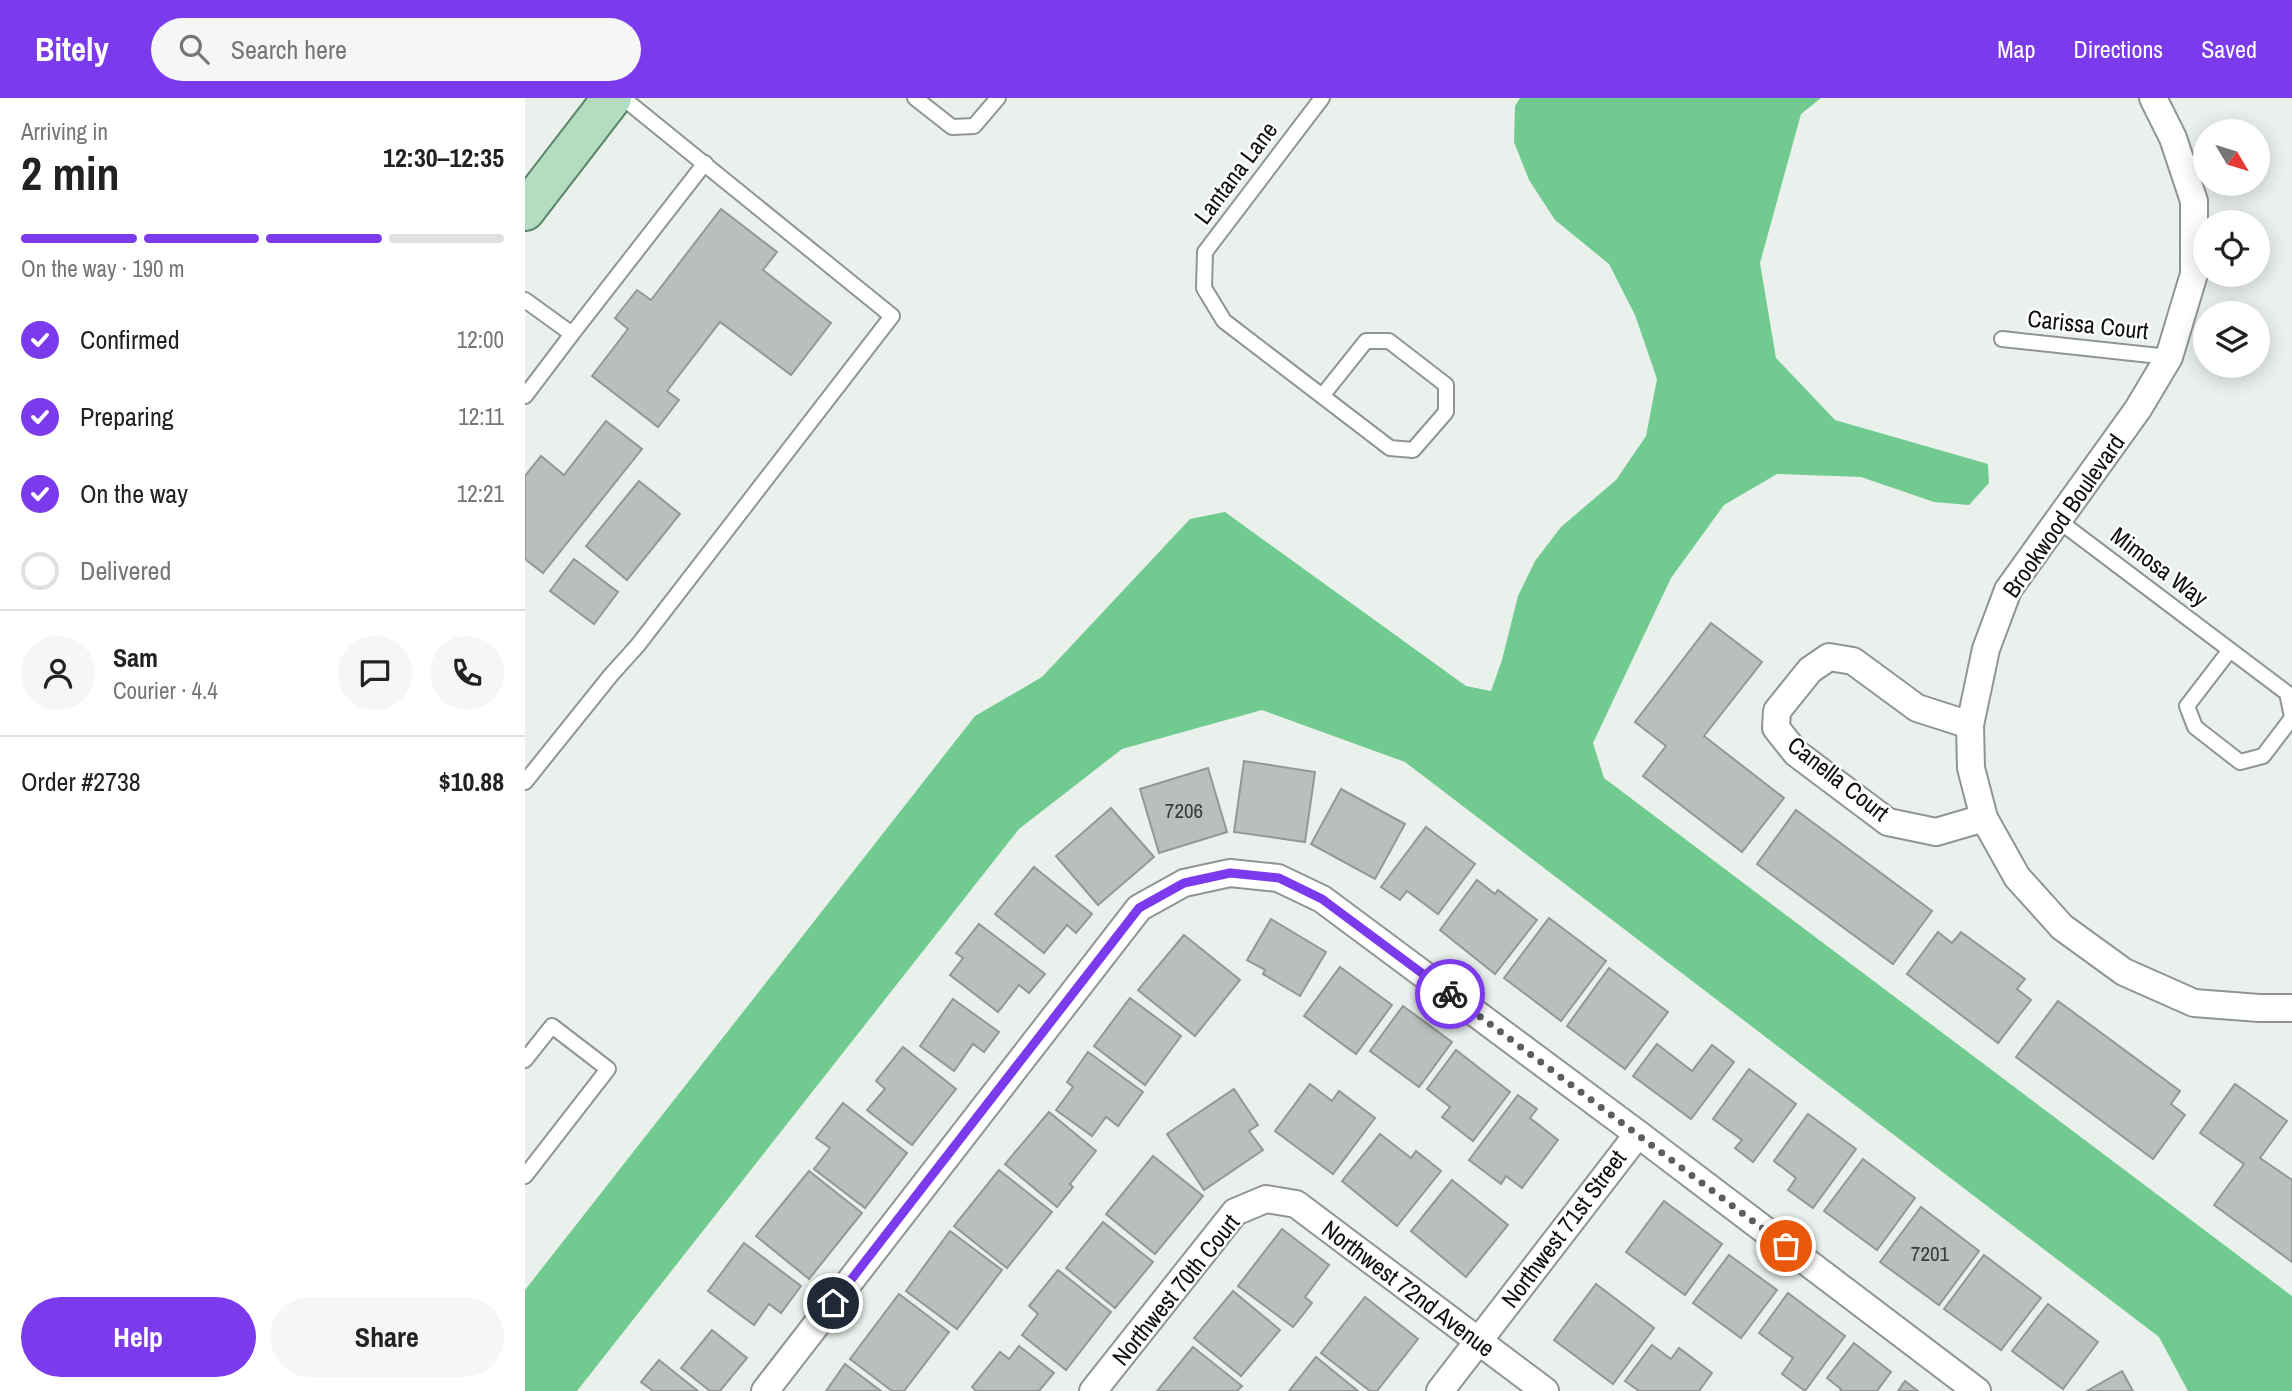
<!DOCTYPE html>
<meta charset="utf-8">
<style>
:root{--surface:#fff;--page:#f6f6f6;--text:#222;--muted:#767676;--line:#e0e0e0;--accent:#7c3aed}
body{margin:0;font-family:"Archivo Narrow",sans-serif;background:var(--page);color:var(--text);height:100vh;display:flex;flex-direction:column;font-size:26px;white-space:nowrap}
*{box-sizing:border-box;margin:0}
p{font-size:23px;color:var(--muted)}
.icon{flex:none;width:38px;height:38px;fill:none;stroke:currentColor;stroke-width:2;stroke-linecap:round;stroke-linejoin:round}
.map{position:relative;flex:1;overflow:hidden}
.details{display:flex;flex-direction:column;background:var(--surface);width:525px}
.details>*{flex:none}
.needle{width:46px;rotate:128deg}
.controls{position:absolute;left:1668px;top:21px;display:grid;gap:14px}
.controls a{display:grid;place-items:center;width:77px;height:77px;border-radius:50%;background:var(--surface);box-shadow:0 4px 18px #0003;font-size:35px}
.pin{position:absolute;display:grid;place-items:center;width:60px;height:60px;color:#fff;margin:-30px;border:4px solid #fff;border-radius:50%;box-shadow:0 2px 7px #0007}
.courier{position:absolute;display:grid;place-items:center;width:70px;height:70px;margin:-35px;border:5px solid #7c3aed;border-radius:50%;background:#fff;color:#222;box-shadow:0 2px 9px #0007}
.summary em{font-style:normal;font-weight:800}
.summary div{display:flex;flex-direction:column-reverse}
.summary{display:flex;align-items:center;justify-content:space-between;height:119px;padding:0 21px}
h1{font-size:46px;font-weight:800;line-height:52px}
.bar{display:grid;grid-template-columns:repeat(4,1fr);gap:10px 7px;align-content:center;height:84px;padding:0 21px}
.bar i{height:9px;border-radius:5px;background:var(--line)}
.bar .selected{background:var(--accent)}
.bar p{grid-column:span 4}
.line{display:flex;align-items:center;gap:18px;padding:0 21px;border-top:2px solid var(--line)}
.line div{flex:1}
.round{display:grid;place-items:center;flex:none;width:74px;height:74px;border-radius:37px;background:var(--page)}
ol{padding:0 21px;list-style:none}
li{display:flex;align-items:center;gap:21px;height:77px}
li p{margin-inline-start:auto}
li .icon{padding:7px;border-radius:50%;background:var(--accent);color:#fff;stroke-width:4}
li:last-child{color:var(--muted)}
li i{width:38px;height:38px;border:4px solid var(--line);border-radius:50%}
.primary-button{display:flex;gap:14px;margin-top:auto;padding:14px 21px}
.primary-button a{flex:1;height:80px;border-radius:42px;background:var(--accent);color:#fff;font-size:28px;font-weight:800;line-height:80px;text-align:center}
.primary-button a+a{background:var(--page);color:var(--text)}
header{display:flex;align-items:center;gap:42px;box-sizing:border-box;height:98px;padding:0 35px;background:var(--accent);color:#fff}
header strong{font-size:33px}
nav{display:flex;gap:38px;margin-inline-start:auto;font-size:24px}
.search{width:490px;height:63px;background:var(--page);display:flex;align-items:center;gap:18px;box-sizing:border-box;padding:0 24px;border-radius:38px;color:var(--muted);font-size:26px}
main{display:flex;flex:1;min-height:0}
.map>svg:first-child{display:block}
.water{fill:#71cb90}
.building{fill:#b9bfbb;stroke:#939894;stroke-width:2}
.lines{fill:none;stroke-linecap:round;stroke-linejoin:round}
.lane-casing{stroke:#8f9591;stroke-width:18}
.street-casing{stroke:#8f9591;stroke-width:30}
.primary-casing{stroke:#598567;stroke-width:42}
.lane{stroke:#fff;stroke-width:14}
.street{stroke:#fff;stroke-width:26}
.primary{stroke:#b4dcc1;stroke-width:38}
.done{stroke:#5a5f5c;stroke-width:7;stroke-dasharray:0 12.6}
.route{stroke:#7c3aed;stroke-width:9}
.labels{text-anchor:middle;stroke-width:5;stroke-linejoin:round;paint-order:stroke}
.number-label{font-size:21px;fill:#383c39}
.street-label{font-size:24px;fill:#0d100e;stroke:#fff}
</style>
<header>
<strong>Bitely</strong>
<div class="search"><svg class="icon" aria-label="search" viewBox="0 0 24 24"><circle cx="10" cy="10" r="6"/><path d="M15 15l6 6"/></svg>Search here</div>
<nav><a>Map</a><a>Directions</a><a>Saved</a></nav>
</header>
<main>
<section class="details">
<div class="summary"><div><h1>2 min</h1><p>Arriving in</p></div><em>12:30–12:35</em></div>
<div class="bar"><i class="selected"></i><i class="selected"></i><i class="selected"></i><i></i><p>On the way · 190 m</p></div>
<ol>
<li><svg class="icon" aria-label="check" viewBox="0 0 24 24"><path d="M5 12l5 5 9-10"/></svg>Confirmed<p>12:00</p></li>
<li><svg class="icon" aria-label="check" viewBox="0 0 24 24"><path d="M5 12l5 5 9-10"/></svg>Preparing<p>12:11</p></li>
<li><svg class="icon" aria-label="check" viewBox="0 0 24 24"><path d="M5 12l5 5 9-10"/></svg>On the way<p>12:21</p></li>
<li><i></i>Delivered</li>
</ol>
<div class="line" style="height:126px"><a class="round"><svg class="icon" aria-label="person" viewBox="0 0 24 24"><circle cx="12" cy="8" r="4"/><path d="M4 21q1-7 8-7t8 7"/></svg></a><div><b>Sam</b><p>Courier · 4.4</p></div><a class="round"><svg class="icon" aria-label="chat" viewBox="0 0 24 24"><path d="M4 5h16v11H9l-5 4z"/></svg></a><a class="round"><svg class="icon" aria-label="phone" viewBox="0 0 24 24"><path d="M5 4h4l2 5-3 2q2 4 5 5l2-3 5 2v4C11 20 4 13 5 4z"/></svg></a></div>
<div class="line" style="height:91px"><div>Order #2738</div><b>$10.88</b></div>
<div class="primary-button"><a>Help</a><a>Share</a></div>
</section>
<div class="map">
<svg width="1767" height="1293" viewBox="0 0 1767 1293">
<rect width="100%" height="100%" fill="#eaf1ec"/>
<polygon class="water" points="995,0 1296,0 1276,16 1235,165 1251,260 1310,322 1463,366 1464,385 1444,407 1409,404 1336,379 1252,376 1199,407 1146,480 1068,645 1079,680 1767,1198 1767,1293 1663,1293 1634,1239 880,664 737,612 597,651 494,731 52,1293 0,1293 0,1192 450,618 517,579 665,421 700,414 941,588 966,593 977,562 993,498 1010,463 1036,429 1091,382 1121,338 1132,281 1110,217 1084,166 1030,122 1004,82 989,44 990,8"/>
<g class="building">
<polygon points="196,111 252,154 238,172 306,225 266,277 195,224 142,293 154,302 133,329 67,278 103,231 90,220 112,192 126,202"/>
<polygon points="81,323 117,351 18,475 0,461 0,378 16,358 39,377"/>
<polygon points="114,383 155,416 102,482 61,448"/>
<polygon points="49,461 93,494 69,526 25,493"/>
<polygon points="1186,525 1237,564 1179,638 1259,700 1217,754 1118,678 1141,648 1110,624"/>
<polygon points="719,663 790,674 780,744 709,734"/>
<polygon points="683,670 702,734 634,755 615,691"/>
<polygon points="816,691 880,726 850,781 786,746"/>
<polygon points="586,710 629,759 573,807 531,758"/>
<polygon points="1271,712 1407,813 1368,866 1232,766"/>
<polygon points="901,729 950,766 913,816 882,793 875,802 856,789"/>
<polygon points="509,769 567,816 551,835 542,827 519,855 470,816"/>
<polygon points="952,782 970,796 973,792 1012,822 970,876 915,832"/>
<polygon points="1024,820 1081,863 1036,923 979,880"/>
<polygon points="746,821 801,854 775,898 738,876 740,872 722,862"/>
<polygon points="454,826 520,876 504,895 494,887 473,914 425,877 438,860 431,855"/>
<polygon points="1413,834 1427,845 1436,834 1500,881 1492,891 1506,902 1473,945 1382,876"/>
<polygon points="659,837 715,882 670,938 613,892"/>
<polygon points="815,869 867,907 831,956 779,918"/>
<polygon points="1084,870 1143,914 1100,971 1042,928"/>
<polygon points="605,900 656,938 620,987 569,948"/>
<polygon points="428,901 474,934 459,954 448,946 429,973 395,948"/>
<polygon points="1533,903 1655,993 1646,1006 1660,1017 1628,1061 1491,959"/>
<polygon points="878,908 927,944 894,989 845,953"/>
<polygon points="1132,946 1167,973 1187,947 1209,964 1166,1021 1108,978"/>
<polygon points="378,949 431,991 387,1047 342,1012 360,991 351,983"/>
<polygon points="931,952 985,994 948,1043 917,1019 925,1009 902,991"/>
<polygon points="563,954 618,994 593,1028 581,1019 567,1038 531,1012 548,989 542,984"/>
<polygon points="1224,971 1271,1006 1228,1064 1210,1050 1217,1042 1188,1021"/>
<polygon points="785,986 807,1003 814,993 850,1020 808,1076 750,1033"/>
<polygon points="1710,986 1762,1023 1735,1060 1767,1082 1767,1164 1689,1107 1719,1066 1675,1035"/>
<polygon points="709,991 733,1027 724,1033 738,1052 679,1092 642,1036"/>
<polygon points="993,997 1012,1011 1005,1020 1033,1042 997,1090 981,1078 976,1086 944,1062"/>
<polygon points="318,1005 382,1055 340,1110 289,1071 305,1050 291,1040"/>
<polygon points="524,1014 571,1053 545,1086 548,1089 532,1109 480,1066"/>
<polygon points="1283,1016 1331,1051 1288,1110 1263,1092 1271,1080 1249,1063"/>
<polygon points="855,1036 886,1060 891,1053 916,1073 872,1128 817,1083"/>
<polygon points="628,1058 678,1098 630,1156 581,1116"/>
<polygon points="1338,1061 1390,1100 1352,1152 1299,1113"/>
<polygon points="474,1072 527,1114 482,1170 429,1128"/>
<polygon points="284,1073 337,1115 284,1181 231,1138"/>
<polygon points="927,1082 983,1127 941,1179 886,1133"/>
<polygon points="1139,1103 1197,1146 1160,1197 1101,1154"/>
<polygon points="1396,1109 1454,1153 1414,1207 1355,1164"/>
<polygon points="578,1124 628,1164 590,1210 541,1170"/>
<polygon points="757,1131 804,1167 780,1199 787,1205 768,1229 713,1188"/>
<polygon points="425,1133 477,1172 432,1231 381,1193"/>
<polygon points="219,1145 276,1188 256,1215 244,1206 229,1227 183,1193"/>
<polygon points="1204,1157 1252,1192 1216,1240 1168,1205"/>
<polygon points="1459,1157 1516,1200 1476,1252 1419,1211"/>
<polygon points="533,1172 586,1214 541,1272 497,1237 513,1216 504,1208"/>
<polygon points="1071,1186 1129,1230 1088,1286 1029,1242"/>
<polygon points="708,1193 755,1232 716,1278 669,1240"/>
<polygon points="1263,1195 1320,1238 1280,1293 1257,1276 1268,1260 1234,1235"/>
<polygon points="374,1196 424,1234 379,1293 367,1293 325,1261"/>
<polygon points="840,1199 893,1241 852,1293 845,1293 796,1255"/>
<polygon points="1523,1206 1573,1244 1538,1291 1487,1253"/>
<polygon points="187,1232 222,1260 195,1293 185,1293 156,1270"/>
<polygon points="1329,1245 1366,1274 1352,1293 1315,1293 1316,1291 1302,1280"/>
<polygon points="1127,1247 1146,1261 1154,1250 1187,1275 1174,1293 1114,1293 1100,1283"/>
<polygon points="494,1248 529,1275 514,1293 451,1293 447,1289 475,1254 484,1261"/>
<polygon points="668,1249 717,1288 712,1293 632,1293"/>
<polygon points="791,1259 833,1293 764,1293"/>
<polygon points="134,1262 173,1293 128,1293 116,1284"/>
<polygon points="320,1266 356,1293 301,1293"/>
<polygon points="1597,1273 1608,1293 1562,1293"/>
<polygon points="1380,1283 1393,1293 1373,1293"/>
</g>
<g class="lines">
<g class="lane-casing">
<g id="lane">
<polyline points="390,0 427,29 449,28 473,0"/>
<polyline points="797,0 680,154 679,190 699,223 865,350 888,352 921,314 921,287 864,243 841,243 797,298"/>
<polyline points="0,202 47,236 180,65"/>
<polyline points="1477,241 1644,259"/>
<polyline points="0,298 47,236"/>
<polyline points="1534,423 1762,595 1767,619"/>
<polyline points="1705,552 1662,608 1670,629 1715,664 1738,658 1767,620"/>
<polyline points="0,684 86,577 113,547 367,218 98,0"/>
<polyline points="0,962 27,928 83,971 0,1078"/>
</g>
</g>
<g class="street-casing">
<g id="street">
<polyline points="1628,0 1648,40 1669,103 1669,176 1644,259 1613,311 1483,492 1461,551 1445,627 1446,670 1459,720 1492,779 1537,829 1599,874 1669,905 1734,910 1767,910"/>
<polyline points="1445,627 1392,610 1328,563 1304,559 1285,572 1252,613 1251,630 1271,655 1363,724 1411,734 1459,720"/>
<polyline points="240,1293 614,810 659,785 705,775 753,780 797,801 1113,1036 1452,1293"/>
<polyline points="568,1293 710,1114 741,1101 771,1106 1020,1293"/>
<polyline points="915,1293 1113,1036"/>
</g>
</g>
<g class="primary-casing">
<polyline id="primary" points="0,113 87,0"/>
</g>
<use href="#lane" class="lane"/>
<use href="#street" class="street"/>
<use href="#primary" class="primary"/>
</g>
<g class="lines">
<polyline class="done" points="925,896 1261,1148"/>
<polyline class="route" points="308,1205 614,810 659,785 705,775 754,780 797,801 925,896"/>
</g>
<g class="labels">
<g class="number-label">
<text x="659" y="720">7206</text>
<text x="1405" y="1163">7201</text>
</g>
<g class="street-label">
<text transform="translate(711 75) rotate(-53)" y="8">Lantana Lane</text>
<text transform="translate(1563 227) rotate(6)" y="8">Carissa Court</text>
<text transform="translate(1539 418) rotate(-55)" y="8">Brookwood Boulevard</text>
<text transform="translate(1634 469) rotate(37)" y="8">Mimosa Way</text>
<text transform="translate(1313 681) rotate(38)" y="8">Canella Court</text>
<text transform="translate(1039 1131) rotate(-53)" y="8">Northwest 71st Street</text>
<text transform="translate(883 1191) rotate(37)" y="8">Northwest 72nd Avenue</text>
<text transform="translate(651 1192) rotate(-51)" y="8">Northwest 70th Court</text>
</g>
</g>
</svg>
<div class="controls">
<a><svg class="needle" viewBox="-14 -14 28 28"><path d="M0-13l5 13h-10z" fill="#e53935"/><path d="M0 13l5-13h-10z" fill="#767676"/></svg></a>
<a><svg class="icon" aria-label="locate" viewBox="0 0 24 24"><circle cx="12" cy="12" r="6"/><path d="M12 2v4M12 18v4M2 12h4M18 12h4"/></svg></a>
<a><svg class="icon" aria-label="layers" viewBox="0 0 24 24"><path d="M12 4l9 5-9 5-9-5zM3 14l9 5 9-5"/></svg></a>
</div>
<div class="pin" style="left:1261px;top:1148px;background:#ea580c"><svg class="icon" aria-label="bag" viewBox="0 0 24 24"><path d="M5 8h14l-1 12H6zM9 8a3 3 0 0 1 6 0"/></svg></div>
<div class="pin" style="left:308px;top:1205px;background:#1f2937"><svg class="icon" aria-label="home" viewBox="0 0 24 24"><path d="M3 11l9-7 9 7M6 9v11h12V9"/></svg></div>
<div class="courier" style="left:925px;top:896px"><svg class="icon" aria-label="bike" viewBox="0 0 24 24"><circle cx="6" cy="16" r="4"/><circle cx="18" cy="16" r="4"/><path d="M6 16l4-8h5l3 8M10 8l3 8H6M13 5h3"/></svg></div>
</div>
</main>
